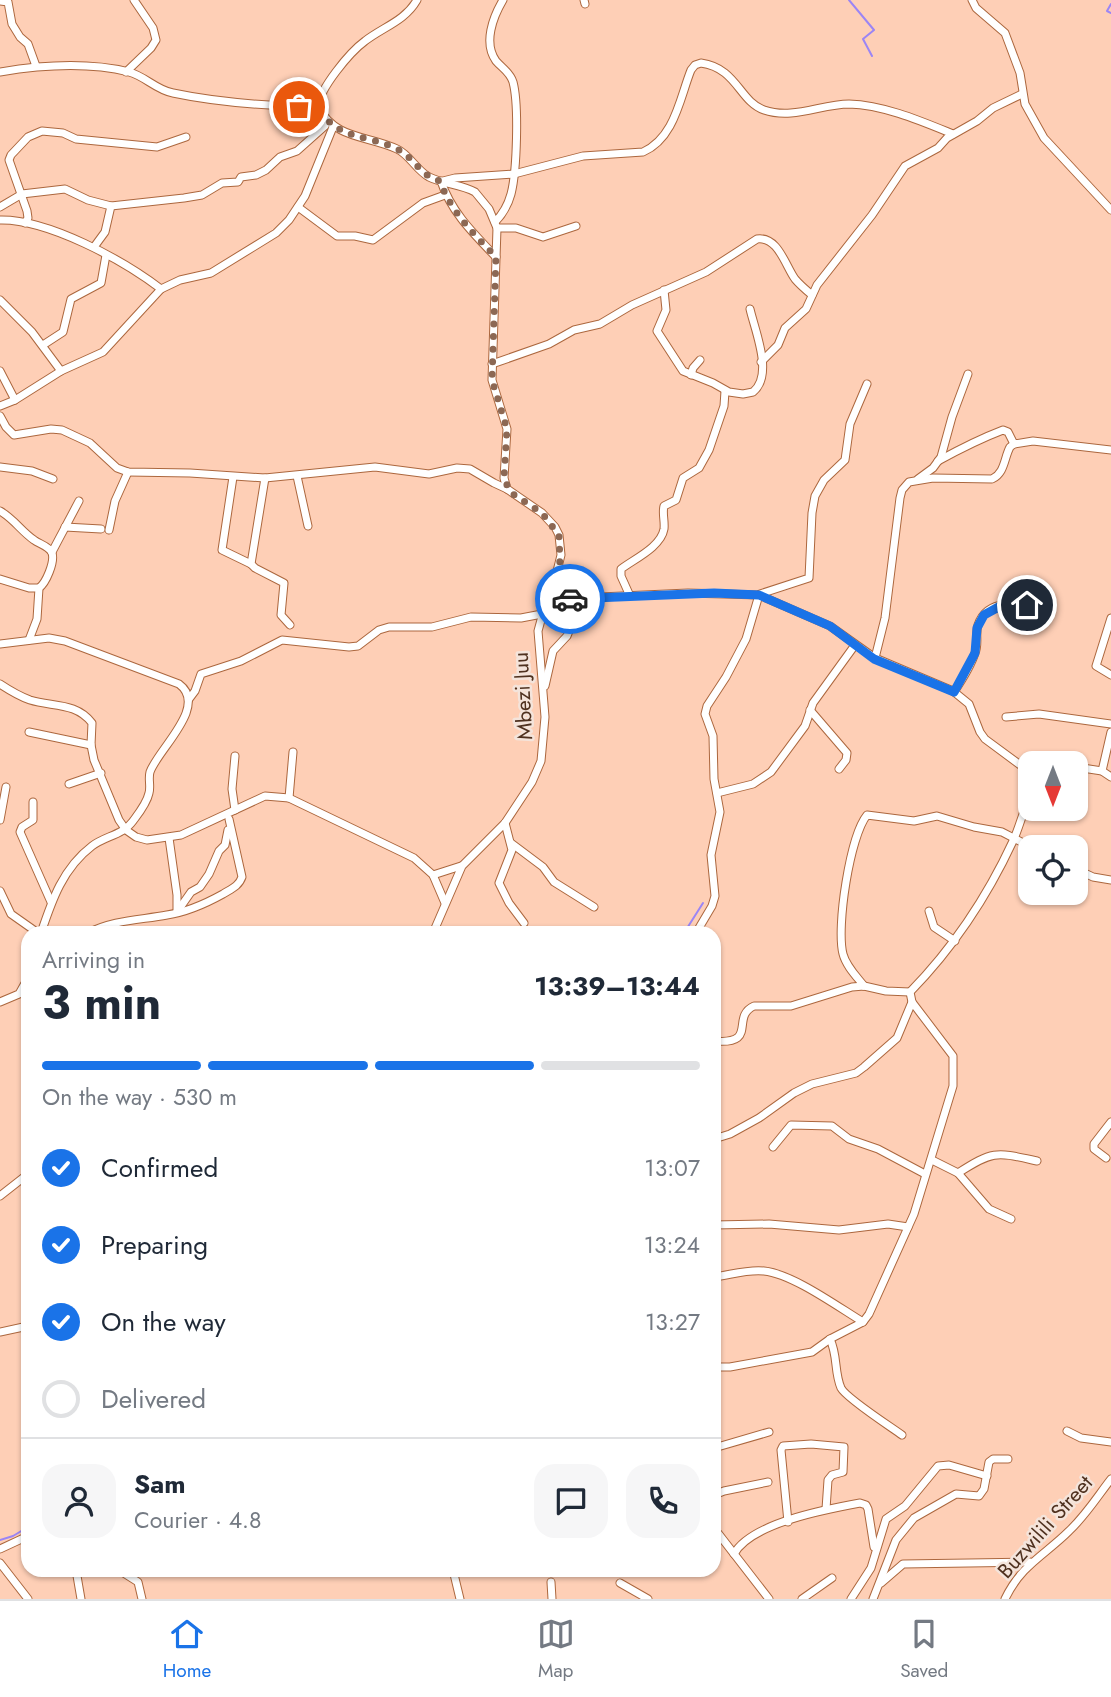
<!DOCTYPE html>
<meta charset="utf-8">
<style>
:root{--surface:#fff;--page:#f6f6f7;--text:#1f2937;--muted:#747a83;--line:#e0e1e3;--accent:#1a73e8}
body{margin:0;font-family:Jost,sans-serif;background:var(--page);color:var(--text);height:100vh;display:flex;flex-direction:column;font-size:26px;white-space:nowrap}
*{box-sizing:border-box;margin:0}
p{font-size:23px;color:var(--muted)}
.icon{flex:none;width:38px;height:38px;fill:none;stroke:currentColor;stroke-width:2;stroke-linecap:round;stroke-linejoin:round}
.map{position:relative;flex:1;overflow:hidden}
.details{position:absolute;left:21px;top:926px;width:700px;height:651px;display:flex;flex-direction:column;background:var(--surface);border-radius:21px;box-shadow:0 2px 5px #0004}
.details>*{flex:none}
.needle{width:46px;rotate:180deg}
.tools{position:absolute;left:1018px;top:751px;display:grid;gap:14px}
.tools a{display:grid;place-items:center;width:70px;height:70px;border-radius:14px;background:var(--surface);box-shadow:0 2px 5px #0004;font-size:35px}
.pin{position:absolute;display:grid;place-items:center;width:60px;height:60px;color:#fff;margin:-30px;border:4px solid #fff;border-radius:50%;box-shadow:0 2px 7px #0007}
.courier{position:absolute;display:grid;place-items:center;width:70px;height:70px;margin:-35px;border:5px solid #1a73e8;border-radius:50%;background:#fff;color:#222;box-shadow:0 2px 9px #0007}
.summary em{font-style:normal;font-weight:700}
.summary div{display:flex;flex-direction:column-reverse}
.summary{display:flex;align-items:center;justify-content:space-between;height:119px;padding:0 21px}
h1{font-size:46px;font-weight:700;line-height:52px}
.bar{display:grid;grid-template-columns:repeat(4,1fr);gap:10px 7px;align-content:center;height:84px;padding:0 21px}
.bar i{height:9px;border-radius:5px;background:var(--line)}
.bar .current{background:var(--accent)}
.bar p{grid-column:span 4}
.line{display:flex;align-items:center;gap:18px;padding:0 21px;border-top:2px solid var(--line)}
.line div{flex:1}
.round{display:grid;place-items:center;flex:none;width:74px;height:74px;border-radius:21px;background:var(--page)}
ol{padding:0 21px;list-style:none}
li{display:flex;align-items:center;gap:21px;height:77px}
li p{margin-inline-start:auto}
li .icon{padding:7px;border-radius:50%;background:var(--accent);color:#fff;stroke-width:4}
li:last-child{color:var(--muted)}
li i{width:38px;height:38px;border:4px solid var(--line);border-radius:50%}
.tab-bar{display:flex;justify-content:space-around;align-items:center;height:98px;border-top:2px solid var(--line);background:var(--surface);font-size:19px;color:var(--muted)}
.tab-bar a{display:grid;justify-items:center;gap:4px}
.tab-bar .current{color:var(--accent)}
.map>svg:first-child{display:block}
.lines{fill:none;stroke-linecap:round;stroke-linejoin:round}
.stream{stroke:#9b85f5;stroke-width:2}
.minor-casing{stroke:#ac673e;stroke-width:9}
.minor{stroke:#fff;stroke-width:7}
.done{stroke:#8c6854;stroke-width:7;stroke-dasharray:0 12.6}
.route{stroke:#1a73e8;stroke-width:9}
.labels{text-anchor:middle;stroke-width:5;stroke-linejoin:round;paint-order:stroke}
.street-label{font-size:21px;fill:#4f311f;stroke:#f4e4db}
</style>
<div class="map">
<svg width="1111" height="1599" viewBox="0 0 1111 1599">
<rect width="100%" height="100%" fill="#fecfb6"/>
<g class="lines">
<g class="stream">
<polyline points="849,0 874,30 863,39 872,56"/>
<polyline points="1111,4 1107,11 1111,13"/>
<polyline points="684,933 703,903"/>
<polyline points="0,1540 13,1536 28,1527"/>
<polyline points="260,1570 309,1576 333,1570"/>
</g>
<g class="minor-casing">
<g id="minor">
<polyline points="584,0 585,4"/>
<polyline points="972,0 976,8 1005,33 1020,73 1025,104 1044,138 1111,210"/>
<polyline points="0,1 8,2 12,24 20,37 28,44 36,66"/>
<path d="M0,72C42,65 88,62 129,72C145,76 156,90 173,93C220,103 269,106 318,107"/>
<polyline points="126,72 151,48 156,40 153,28 134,0"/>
<path d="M318,107C336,140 367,135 397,149C410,155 416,170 429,177C443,184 461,184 475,192L489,209L497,228L492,380L507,429L504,478L507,489"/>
<path d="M318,107C319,89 350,52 365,41C383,27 405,21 417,0"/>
<path d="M441,181C451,212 474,234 496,257"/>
<path d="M443,181L455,178L514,174L583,156L643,152C675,138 680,97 691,70L695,65L701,63C737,68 739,101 764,110C793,120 821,104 849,104C884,105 921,121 953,134"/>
<polyline points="0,207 22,194 65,189 88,200 111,206"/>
<polyline points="298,207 337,236 355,236 373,240 423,203 445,195"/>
<path d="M0,220C48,219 123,260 161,289"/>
<path d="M495,222C503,214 508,205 511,194C517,171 519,105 513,82C510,72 502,68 496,61C483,43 493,17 503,0"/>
<polyline points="25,223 28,218 27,211 9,160 11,155 28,137 42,131 63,133 76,139 157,147 186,137"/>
<polyline points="497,228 516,228 543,237 576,226"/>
<polyline points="94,247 105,232 111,206 184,198 202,195 222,183 238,182 241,177 256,175 266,170 280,157 297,151 325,126"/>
<path d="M664,290L666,310L657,331L683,371L713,383L729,392L743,394L753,392C774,375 755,331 750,309"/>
<polyline points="0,300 32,332 61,371"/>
<polyline points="43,345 63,332 71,299 101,283 106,255"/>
<polyline points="761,362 778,345 785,328 806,309 817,285 872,215 905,166 938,148 947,138 977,121 993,108 1022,94"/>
<path d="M492,364L549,344L574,330L600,324L632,305L706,272L757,239C778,236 785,265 795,279C800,285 806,290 812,295"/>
<polyline points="0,371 15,400"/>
<polyline points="691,375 693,368 700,360"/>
<polyline points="0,406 15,400 61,371 103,352 161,289 180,280 211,273 276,233 289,220 305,196 333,127"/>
<polyline points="0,416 6,427 14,435 51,429 62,430 90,443 117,468 128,472 190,473 265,478 375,467 429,474 457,468 470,469 494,483 507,489 542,513 555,527 559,535 561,555 549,603"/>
<path d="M938,461C958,450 982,438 1003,430L1008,432L1014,444"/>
<polyline points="0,467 32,471 53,479"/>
<polyline points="297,476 308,526"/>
<polyline points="233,477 222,550 251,564"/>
<polyline points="265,478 251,564 255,568 284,583 281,615 290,625"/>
<polyline points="918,479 933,468 941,457 952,417 968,374"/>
<path d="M0,511C14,519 21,531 34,540C39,544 49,546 52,553C55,562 46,583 39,588H29L0,579"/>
<polyline points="65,527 101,529"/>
<polyline points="109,530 115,501 128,472"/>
<polyline points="52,552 79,501"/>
<polyline points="760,594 809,578 812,513 815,496 824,480 845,460 850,424 867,384"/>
<path d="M630,596L621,576V569C634,559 661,547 664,529C665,521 662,513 664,506L676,500L683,478L699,468L709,450L724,406L725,391"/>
<polyline points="1111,618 1096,666 1111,675"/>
<polyline points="29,640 37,619 39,588"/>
<path d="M0,644L49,638L65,641L179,684C209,706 158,749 150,772C148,779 151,786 149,793C147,803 139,813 133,821C123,835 105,836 92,846C63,868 52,900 41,933"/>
<path d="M875,658L885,618L900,498L902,490L909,482L933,478L992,479C1005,473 1004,458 1010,447L1014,444L1033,441L1111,450"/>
<path d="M0,684C9,690 19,696 30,700C52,707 76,702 92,723L91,745L94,760L119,820L126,830L136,837L147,840L181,835L265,796L289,798L414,858L433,875L445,903"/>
<polyline points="545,686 553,651 567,636 578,609 596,599"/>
<path d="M954,692C962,680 971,666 975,653C979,644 975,634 978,625C987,598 1021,601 1041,611"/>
<polyline points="189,699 195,691 201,674 241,661 282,640 349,647 358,646 379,630 389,627 432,627 471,617 521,618 542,614"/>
<polyline points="810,710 847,753 846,760 839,769"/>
<polyline points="1006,717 1039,714 1111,724"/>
<polyline points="29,732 91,745"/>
<polyline points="235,756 232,789 235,810"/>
<polyline points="1076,767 1102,771 1111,777"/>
<polyline points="1102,771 1111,732"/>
<polyline points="69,784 101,773"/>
<polyline points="717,793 753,784 771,772 805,726 813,703 855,645"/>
<polyline points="289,798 293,752"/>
<polyline points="33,802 33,820 22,827 20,832 51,902"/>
<polyline points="0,820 6,787"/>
<polyline points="505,823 512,850 499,883 509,903 524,923"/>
<polyline points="169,838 177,895 177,912"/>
<polyline points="511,843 543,867 554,882 594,907"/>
<polyline points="1076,869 1093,877 1111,880"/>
<polyline points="433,875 461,866"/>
<polyline points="0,891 11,914 38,933"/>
<polyline points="929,911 934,927 955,941"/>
<polyline points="177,912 191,892 200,887 209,874 219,851 225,845 228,830"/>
<path d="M88,933C113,920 140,920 167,915C187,912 205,904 223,894C231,889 239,886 242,877L229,819"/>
<polyline points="433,933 462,866 505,823 532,782 541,761 545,717 538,631 544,609 553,601 578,598 688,593 759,595 830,626 875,658 953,691 969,704 980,732 985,739 1031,773"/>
<polyline points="696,933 712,906 715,896 711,855 720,812 714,779 713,736 705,714 707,706 726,677 746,639 759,595"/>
<path d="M864,986C857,977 846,966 843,954C836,927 850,836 867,815L914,821L937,816L974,827L1002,832L1031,847"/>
<polyline points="0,1002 19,994 28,978"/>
<path d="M714,1041C759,1045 730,1017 754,1006H791L852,987L864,986L886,991L910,992"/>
<polyline points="714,1139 730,1134 759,1118 794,1093 812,1084 856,1073 864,1067 897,1038 912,1002"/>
<polyline points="773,1147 791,1125 832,1126 849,1139 878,1149 925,1174"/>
<polyline points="1106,1158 1094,1149 1094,1144 1111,1122"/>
<polyline points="932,1160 958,1173 989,1209 1011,1219"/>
<path d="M958,1173C994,1150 996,1152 1037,1161"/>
<polyline points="0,1196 28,1174"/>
<polyline points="714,1225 769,1224 839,1230 888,1224 908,1227"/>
<path d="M714,1277C730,1275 748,1269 764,1271C793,1274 838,1307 863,1322"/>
<polyline points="0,1332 28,1326"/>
<path d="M830,1339C838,1356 834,1372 841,1388C846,1398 891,1427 902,1435"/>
<path d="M714,1367H730L812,1352L830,1339L863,1322L869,1314L914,1214L953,1086V1056L912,1002L910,992C954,947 987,897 1013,841C1020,826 1023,810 1031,795"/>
<polyline points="1067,1431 1081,1438 1111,1442"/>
<polyline points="714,1448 769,1432"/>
<polyline points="714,1495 724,1491 768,1482"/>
<polyline points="788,1522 781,1450 783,1446 811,1444 844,1447 843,1472 832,1475 828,1480 826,1509"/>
<polyline points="714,1528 769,1599"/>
<polyline points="0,1549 28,1536"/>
<path d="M734,1554C751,1523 827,1509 860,1503L866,1505L868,1509L874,1547"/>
<polyline points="0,1563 28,1599"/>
<polyline points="76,1570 81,1599"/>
<polyline points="119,1570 138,1582 142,1599"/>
<polyline points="453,1570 460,1599"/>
<polyline points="551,1582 552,1599"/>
<polyline points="620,1583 648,1599"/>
<polyline points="881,1583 903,1564 1030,1562"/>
<polyline points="802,1599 832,1578"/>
<polyline points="851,1599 871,1568 886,1519 905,1506 938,1466 949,1465 987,1476"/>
<polyline points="873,1599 896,1540 914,1518 956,1494 979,1496 984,1489 989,1462 993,1459 1008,1459"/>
<path d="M1005,1599C1021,1565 1045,1555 1069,1531C1086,1515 1097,1497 1111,1479"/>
</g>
</g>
<use href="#minor" class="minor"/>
</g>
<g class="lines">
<path class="done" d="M299,107H318C337,141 368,134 397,149C415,158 420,176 440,181C451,212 474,234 496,257L492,380L507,429L504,478L510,492L542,513L559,535L560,561L549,603L570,599"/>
<polyline class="route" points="570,599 714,593 759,595 830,626 874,659 954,692 975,653 977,628 984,615 1004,604 1027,605"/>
</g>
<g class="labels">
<g class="street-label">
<text transform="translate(523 696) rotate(-93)" y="7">Mbezi Juu</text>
<text transform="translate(1045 1527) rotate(-48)" y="7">Buzwilili Street</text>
</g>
</g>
</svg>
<div class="tools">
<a><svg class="needle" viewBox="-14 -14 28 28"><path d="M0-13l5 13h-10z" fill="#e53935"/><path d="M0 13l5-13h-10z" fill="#747a83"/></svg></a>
<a><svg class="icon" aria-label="locate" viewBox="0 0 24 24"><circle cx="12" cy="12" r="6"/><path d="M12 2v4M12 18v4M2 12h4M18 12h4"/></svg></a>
</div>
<div class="pin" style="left:299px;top:107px;background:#ea580c"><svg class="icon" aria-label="bag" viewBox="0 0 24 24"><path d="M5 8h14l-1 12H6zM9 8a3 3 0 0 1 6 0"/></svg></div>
<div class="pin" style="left:1027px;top:605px;background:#1f2937"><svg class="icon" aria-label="home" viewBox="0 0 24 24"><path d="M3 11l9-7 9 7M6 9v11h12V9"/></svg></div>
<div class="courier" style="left:570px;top:599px"><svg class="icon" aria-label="car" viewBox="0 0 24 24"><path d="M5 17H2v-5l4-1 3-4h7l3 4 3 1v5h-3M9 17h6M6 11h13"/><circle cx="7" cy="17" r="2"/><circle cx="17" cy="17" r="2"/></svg></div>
<section class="details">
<div class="summary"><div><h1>3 min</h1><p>Arriving in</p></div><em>13:39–13:44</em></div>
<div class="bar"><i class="current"></i><i class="current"></i><i class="current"></i><i></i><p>On the way · 530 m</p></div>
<ol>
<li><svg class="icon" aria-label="check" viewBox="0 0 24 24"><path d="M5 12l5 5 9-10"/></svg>Confirmed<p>13:07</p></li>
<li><svg class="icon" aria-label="check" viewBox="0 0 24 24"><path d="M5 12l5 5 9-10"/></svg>Preparing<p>13:24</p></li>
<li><svg class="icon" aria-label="check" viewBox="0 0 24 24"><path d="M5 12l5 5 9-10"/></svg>On the way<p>13:27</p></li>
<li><i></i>Delivered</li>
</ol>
<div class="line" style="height:126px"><a class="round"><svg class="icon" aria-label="person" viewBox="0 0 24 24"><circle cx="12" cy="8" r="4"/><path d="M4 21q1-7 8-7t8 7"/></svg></a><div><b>Sam</b><p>Courier · 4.8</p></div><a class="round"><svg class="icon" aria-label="chat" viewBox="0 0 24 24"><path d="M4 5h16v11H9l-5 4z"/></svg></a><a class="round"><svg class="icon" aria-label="phone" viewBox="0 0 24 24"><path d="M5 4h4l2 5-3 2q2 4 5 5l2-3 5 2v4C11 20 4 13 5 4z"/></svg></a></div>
</section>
</div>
<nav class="tab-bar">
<a class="current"><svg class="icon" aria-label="home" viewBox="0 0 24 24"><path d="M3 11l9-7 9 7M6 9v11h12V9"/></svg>Home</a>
<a><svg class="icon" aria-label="map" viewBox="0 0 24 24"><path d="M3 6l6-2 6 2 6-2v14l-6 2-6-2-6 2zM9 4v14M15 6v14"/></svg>Map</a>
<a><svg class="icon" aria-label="saved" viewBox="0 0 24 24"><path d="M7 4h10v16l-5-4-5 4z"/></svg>Saved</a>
</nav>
